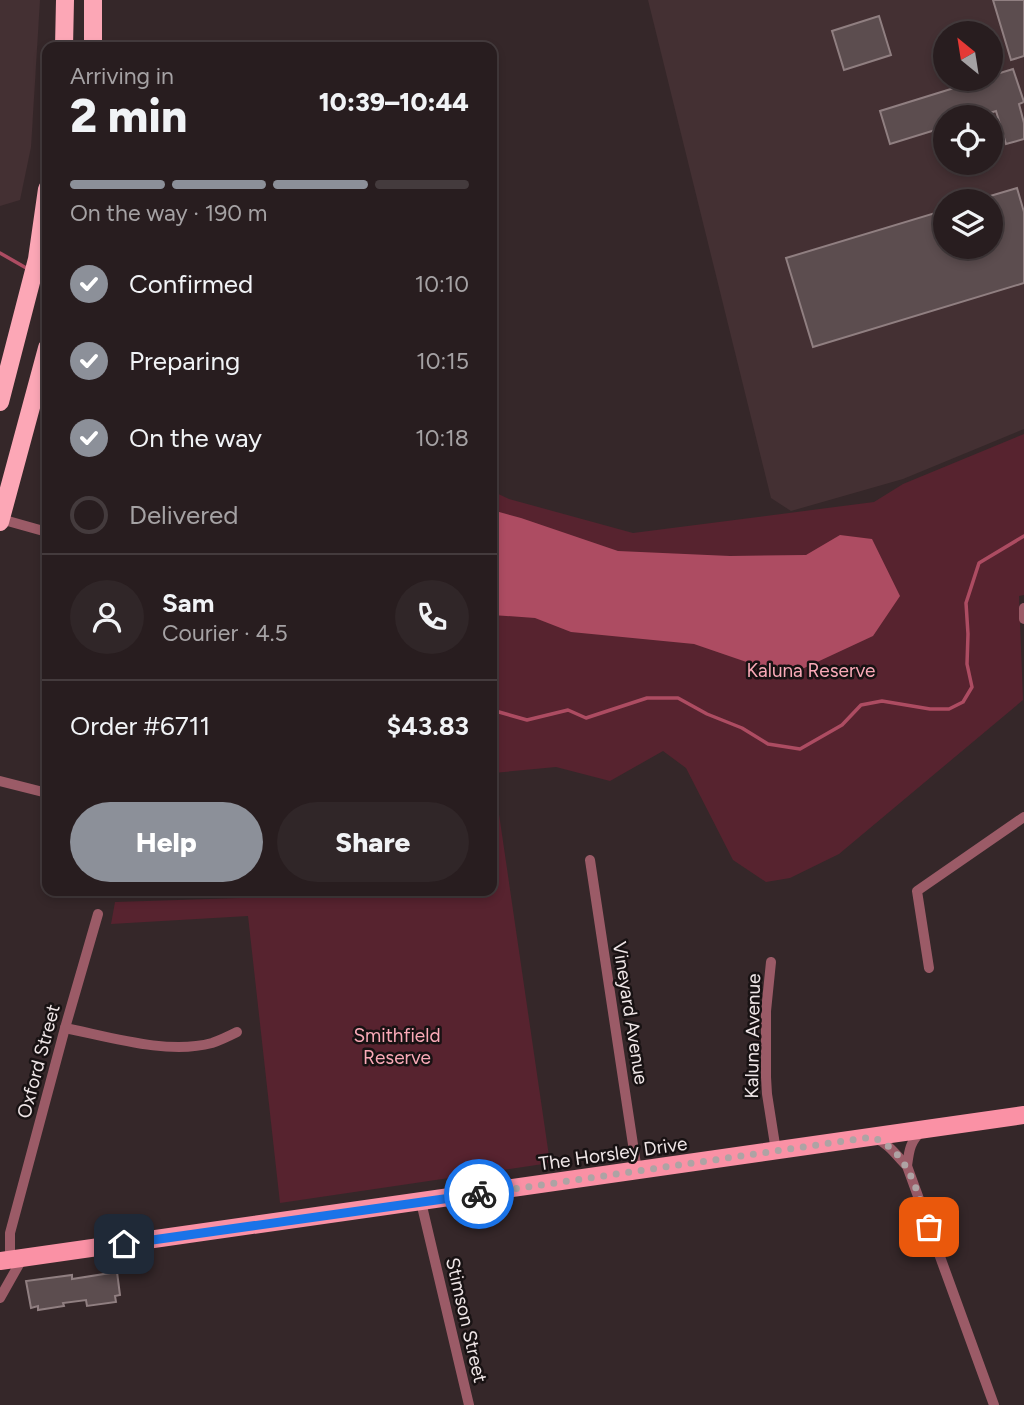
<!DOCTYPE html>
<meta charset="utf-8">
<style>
:root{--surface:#281d1f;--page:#302628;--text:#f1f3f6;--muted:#a5a2a4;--line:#443b3d;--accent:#8c9099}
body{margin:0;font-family:Figtree,sans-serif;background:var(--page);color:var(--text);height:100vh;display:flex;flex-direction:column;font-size:26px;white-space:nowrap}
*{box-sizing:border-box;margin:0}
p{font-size:23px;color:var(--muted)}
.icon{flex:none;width:38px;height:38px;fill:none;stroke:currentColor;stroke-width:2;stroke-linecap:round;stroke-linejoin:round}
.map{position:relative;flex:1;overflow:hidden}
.panel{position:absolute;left:42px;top:42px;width:455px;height:854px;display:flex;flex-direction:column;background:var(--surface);border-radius:14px;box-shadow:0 4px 10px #0003,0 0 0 2px var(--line)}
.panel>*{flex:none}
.needle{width:46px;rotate:330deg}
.fabs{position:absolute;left:933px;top:21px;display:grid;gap:14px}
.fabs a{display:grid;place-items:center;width:70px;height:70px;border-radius:50%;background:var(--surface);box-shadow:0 4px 10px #0003,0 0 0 2px var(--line);font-size:35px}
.pin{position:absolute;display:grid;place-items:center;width:60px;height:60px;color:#fff;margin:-30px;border-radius:14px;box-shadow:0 4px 10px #0006}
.courier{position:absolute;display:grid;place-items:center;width:70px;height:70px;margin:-35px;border:5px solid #1a73e8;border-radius:50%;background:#fff;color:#222;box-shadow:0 2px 9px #0007}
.headline em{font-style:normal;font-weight:800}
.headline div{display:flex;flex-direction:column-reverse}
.headline{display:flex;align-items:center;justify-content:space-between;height:119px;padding:0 28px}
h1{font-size:46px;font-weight:800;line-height:52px}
.bar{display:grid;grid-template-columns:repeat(4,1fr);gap:10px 7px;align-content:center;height:84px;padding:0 28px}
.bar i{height:9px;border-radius:5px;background:var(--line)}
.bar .selected{background:var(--accent)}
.bar p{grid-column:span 4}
.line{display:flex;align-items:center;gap:18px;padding:0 28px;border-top:2px solid var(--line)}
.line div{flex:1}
.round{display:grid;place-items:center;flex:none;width:74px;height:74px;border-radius:37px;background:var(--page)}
ol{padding:0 28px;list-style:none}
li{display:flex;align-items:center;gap:21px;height:77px}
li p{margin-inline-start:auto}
li .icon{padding:7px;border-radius:50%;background:var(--accent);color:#fff;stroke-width:4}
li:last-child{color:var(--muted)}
li i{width:38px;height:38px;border:4px solid var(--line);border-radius:50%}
.cta{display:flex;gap:14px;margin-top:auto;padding:14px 28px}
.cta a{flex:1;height:80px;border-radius:42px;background:var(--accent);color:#fff;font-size:28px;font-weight:800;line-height:80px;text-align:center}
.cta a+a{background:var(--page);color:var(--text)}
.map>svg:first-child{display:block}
.built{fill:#443033;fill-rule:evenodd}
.green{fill:#57232f}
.water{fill:#ad4c62}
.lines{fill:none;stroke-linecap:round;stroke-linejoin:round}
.stream{stroke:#ad4c62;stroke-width:3.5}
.building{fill:#5c4d4f;stroke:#907f81;stroke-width:2}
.minor{stroke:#9b5b67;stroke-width:10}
.primary{stroke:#fa91a5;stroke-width:18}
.trunk{stroke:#fca7b6;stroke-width:18}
.done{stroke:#aea3a4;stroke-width:7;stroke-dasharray:0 12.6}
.route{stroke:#1a73e8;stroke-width:9}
.labels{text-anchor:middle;stroke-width:5;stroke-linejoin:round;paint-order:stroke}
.park-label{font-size:19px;fill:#faaab8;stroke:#181213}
.street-label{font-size:19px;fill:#efe6e7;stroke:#181213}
</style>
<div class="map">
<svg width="1024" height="1405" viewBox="0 0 1024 1405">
<rect width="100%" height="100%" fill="#352729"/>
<g class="built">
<polygon points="0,0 40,0 31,147 20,200 0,206"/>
<path d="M648,0H1024V429L903,479L791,511L771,498ZM945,33H990V79H945ZM945,117H990V163H945ZM945,201H990V247H945Z"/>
</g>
<polygon class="green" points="1024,434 1024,595 1019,596 1023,700 839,854 790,878 766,882 733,860 686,768 663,751 610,781 556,767 493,773 550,1163 280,1203 248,916 111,924 115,902 240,898 251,891 492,891 492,491 509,499 633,533 874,502 903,484"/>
<polygon class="water" points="492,510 521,518 618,551 730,556 806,555 840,535 872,539 900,596 873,636 787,676 694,644 571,632 535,618 492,615"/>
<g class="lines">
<g class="stream">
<polyline points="0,253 28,269"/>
<polyline points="38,275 47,282"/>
<polyline points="492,710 527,720 568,710 586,718 647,698 678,698 707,714 742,728 768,744 800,749 842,725 861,705 882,701 930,709 949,709 963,702 972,687 967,664 968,634 966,603 979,563 1024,536"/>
</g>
</g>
<g class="building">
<polygon points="993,0 1024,0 1024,56 1011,60"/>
<polygon points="879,16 891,55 844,70 832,31"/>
<polygon points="1013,69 1024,102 1019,104 1024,123 1024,139 1006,144 996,111 977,117 945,117 945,127 890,144 880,111 983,79 990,79 990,76"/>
<polygon points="1017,188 1024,212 1024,283 813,347 786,258 945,210 945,247 990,247 990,196"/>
<polygon points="117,1272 120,1295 115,1296 116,1302 87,1306 86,1300 63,1303 64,1306 38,1310 38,1306 31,1308 26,1281 72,1275 72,1279"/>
</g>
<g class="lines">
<g class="minor">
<polyline points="1,519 47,532"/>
<polyline points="1024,608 1024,619"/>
<polyline points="0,781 47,793"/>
<polyline points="590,860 637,1171"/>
<polyline points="99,893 99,891"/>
<polyline points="771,962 766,1011 766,1077 767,1094 776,1151"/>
<polyline points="929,968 917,891 1024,817"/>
<path d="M65,1028C110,1037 168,1055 212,1043C221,1040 229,1036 237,1032"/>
<path d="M875,1138C889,1144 896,1155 907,1166L994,1405"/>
<path d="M907,1166C909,1151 910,1141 922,1131"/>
<polyline points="421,1202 469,1405"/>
<polyline points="10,1260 10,1233 65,1028 98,914"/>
<polyline points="0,1298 22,1259"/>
</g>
<polyline class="primary" points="0,1261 1024,1115"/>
<g class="trunk">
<polyline points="64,47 65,0"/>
<polyline points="93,47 93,0"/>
<polyline points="0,402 37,259 47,189"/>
<polyline points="0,522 47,348"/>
</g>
</g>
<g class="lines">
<path class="done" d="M479,1194L872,1137C909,1151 917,1192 929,1227"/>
<polyline class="route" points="124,1244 479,1194"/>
</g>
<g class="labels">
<g class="park-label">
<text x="811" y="677">Kaluna Reserve</text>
<text x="397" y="1042">Smithfield<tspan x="397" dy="22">Reserve</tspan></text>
</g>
<g class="street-label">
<text transform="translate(631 1013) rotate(81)" y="7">Vineyard Avenue</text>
<text transform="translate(752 1036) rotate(-89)" y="7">Kaluna Avenue</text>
<text transform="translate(38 1061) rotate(-75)" y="7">Oxford Street</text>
<text transform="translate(613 1153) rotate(-8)" y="7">The Horsley Drive</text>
<text transform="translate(467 1320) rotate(77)" y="7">Stimson Street</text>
</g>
</g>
</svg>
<div class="fabs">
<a><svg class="needle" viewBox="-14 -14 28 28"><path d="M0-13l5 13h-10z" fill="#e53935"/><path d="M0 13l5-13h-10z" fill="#a5a2a4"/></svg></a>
<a><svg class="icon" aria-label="locate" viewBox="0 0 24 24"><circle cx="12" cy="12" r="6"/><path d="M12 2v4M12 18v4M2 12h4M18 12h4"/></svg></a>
<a><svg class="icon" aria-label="layers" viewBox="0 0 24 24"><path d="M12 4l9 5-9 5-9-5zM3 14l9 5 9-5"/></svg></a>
</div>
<div class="pin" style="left:929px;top:1227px;background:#ea580c"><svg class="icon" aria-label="bag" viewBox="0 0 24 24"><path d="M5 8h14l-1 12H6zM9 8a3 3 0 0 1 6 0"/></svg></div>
<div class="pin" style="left:124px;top:1244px;background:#1f2937"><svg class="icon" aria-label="home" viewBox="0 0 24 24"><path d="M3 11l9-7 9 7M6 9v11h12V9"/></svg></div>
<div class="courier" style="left:479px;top:1194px"><svg class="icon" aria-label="bike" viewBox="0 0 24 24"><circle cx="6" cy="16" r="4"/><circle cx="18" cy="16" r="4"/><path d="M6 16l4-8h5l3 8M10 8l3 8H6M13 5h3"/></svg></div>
<section class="panel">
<div class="headline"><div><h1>2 min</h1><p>Arriving in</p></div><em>10:39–10:44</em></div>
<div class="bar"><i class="selected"></i><i class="selected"></i><i class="selected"></i><i></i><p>On the way · 190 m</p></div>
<ol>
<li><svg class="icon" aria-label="check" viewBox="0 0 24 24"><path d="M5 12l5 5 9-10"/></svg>Confirmed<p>10:10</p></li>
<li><svg class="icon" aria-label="check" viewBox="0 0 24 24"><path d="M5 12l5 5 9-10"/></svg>Preparing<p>10:15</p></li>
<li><svg class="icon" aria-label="check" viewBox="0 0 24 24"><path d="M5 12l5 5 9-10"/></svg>On the way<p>10:18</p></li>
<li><i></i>Delivered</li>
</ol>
<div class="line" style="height:126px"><a class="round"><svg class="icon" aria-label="person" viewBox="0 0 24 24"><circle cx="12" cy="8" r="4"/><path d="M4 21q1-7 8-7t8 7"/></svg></a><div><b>Sam</b><p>Courier · 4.5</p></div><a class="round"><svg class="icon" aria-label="phone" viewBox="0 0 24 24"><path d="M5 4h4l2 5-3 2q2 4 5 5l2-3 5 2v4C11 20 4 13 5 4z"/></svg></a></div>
<div class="line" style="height:91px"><div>Order #6711</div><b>$43.83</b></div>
<div class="cta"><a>Help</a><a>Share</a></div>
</section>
</div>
